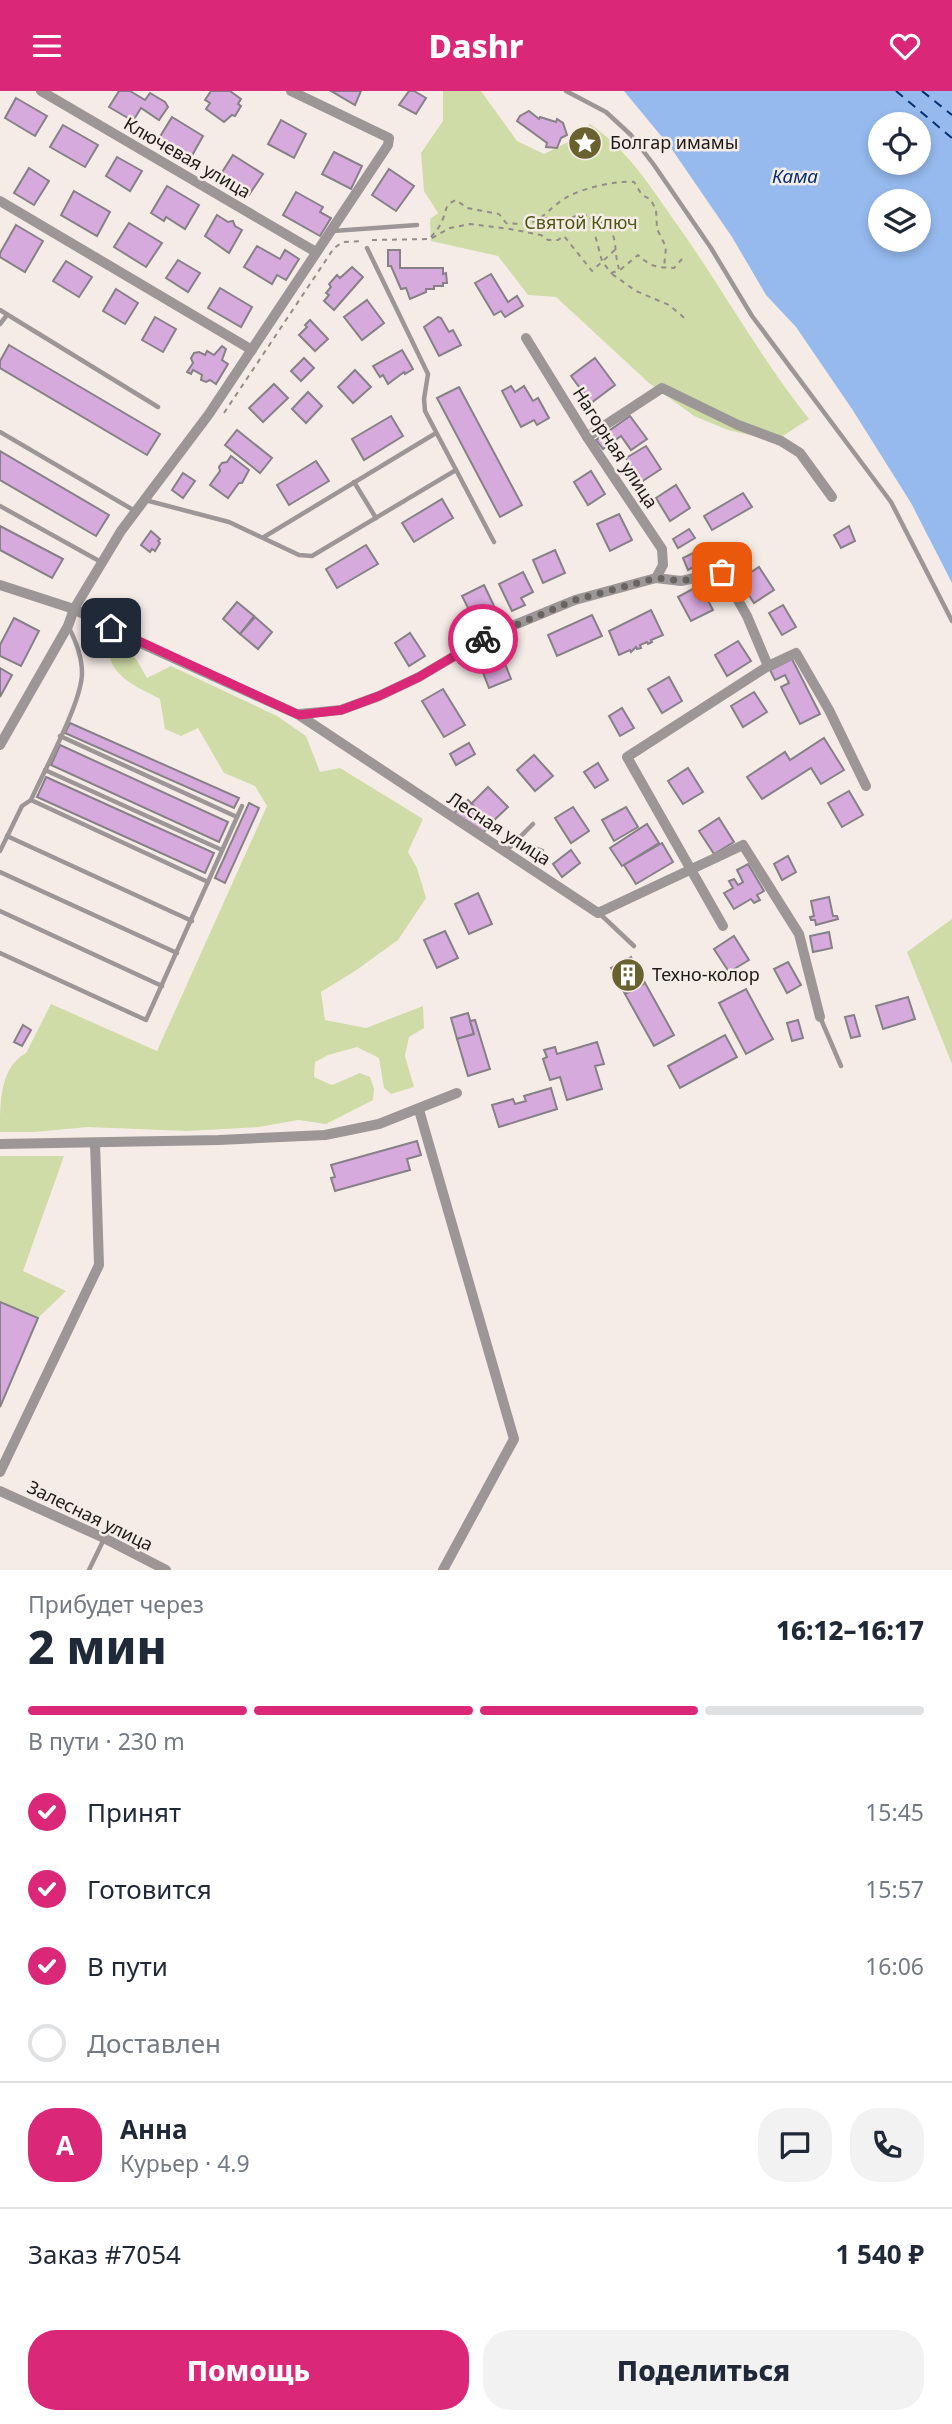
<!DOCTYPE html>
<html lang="ru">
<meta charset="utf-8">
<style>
:root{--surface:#fff;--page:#f2f2f3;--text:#1f2937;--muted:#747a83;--line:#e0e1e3;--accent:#db2777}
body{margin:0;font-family:"Noto Sans",sans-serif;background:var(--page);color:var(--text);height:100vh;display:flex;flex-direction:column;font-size:26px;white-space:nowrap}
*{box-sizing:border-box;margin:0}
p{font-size:23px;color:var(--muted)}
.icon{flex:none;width:38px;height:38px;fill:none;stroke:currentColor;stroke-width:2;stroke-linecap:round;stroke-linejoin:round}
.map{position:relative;height:1479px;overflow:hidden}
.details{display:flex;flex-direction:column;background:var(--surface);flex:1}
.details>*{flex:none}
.controls{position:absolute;left:868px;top:21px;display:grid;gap:14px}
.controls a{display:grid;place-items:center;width:63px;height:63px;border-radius:50%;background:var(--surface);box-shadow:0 4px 10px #0003;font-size:35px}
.pin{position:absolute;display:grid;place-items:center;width:60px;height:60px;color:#fff;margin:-30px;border-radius:14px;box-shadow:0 4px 10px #0006}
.courier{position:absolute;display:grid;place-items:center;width:70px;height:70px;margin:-35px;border:5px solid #db2777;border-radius:50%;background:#fff;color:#222;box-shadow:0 2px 9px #0007}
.head em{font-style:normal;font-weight:800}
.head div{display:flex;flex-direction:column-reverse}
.head{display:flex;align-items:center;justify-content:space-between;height:119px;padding:0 28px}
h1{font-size:46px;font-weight:800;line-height:52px}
.bar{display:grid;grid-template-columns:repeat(4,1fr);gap:10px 7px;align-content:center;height:84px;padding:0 28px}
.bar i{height:9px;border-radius:5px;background:var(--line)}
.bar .active{background:var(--accent)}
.bar p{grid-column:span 4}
.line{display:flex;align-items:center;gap:18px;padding:0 28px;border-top:2px solid var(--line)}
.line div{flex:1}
.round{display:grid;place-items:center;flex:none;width:74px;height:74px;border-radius:28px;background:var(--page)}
ol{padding:0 28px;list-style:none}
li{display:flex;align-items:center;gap:21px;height:77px}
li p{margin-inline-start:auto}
li .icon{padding:7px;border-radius:50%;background:var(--accent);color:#fff;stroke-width:4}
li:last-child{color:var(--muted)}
li i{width:38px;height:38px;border:4px solid var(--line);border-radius:50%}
.primary-button{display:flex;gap:14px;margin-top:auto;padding:14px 28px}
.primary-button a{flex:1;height:80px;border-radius:28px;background:var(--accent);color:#fff;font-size:28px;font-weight:800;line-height:80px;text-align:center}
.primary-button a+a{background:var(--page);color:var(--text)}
header{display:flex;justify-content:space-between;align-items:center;height:91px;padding:0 28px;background:var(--accent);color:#fff;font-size:32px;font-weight:800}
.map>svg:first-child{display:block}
.green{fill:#d0dca7}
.water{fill:#96baee;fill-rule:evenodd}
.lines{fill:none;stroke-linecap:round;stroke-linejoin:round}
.ferry{stroke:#04306d;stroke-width:2;stroke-dasharray:9 7;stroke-linecap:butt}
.building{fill:#d6aadd;stroke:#868087;stroke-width:2}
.path{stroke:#938c88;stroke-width:2;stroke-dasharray:5 5;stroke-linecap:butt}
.lane{stroke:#9c9796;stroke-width:4.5}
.street{stroke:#9c9796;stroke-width:10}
.done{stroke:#696460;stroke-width:7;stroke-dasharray:0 12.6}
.route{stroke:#db2777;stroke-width:9}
.labels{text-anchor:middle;stroke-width:5;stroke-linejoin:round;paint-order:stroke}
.poi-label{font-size:18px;fill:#1d1a18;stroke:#f6ece7;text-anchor:start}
.street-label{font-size:18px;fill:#1d1a18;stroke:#f6ece7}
.park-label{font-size:18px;fill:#4c560f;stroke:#f6ece7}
.water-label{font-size:19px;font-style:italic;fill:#04306d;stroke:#f6ece7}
</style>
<header><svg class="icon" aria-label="menu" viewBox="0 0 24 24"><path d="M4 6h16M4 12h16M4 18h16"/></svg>Dashr<svg class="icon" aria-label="heart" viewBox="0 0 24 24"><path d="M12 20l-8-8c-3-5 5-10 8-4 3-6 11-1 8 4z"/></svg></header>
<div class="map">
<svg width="952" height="1479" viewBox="0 0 952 1479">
<rect width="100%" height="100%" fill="#f6ece7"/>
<g class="green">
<path d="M443,0H481L517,50L544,63L572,49L590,33C625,57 647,90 671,125C719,191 758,264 809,328L775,350L728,339L694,325L649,292L556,206L528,204L498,165L431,150L430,128L438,122L424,100L421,62L443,30Z"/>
<path d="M108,556C133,556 136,568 147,587L171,575L277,625L306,645L320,681L340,677L423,728L408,761L417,777L426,807L398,849L355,880L321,901L325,929L366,937L423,915L424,937L409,946L405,965L414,996L391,1003L384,997L379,967L357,956L328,964L315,971L314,986L332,994L360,982L370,986L374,998L373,1009L326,1033L298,1029L259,1036L187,1040L88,1036L35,1041H0C0,1011 0,976 26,962L51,913L157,960L267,715L255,695L224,682L198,637L181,645L165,638L160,608C138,596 109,586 108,556Z"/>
<polygon points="952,828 952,973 907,861"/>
<polygon points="0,1065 64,1065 23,1180 66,1200 38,1227 0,1316"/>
</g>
<path class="water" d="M624,0H952V492L911,412L852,318L796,236L766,204L732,146L671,57ZM880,33H919V72H880ZM880,110H919V149H880Z"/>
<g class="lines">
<g class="ferry">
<polyline points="896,0 952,47"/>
<polyline points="922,0 952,24"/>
</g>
</g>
<g class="building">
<polygon points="119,0 130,0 145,9 150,2 165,11 168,16 159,29 141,17 133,30 109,16"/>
<polygon points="211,0 230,0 241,8 238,13 241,15 235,25 232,24 224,31 206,18 210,12 205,9"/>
<polygon points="331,0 361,0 355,14"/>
<polygon points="409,0 414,0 426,7 416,23 399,14"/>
<polygon points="16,7 47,25 35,45 5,27"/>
<polygon points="529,20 539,28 540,26 556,31 557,28 563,32 567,44 561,47 557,57 546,56 547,52 517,30 520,25"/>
<polygon points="172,26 203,45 190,68 158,49"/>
<polygon points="281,29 306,43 294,67 268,53"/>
<polygon points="63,34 98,54 85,76 50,56"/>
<polygon points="334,61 362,75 351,98 322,83"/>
<polygon points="233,64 263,83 249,104 219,86"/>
<polygon points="117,66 142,80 130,100 106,85"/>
<polygon points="29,77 49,90 34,114 14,102"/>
<polygon points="389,78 414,95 396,120 372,104"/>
<polygon points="167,95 199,114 185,138 166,126 164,130 151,122"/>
<polygon points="74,100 110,121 97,145 61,124"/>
<polygon points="296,101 323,116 320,121 331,127 320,145 283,124"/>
<polygon points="217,124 228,131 233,130 235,135 242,139 229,162 205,145"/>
<polygon points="129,132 162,152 146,176 114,156"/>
<polygon points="16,134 43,150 25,181 0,166 0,162"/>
<polygon points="257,155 280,168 285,159 299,168 286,189 277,184 272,193 244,176"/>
<polygon points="388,159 400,159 400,177 443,177 443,183 446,182 447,192 443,192 443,195 434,195 434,198 426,198 426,201 410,208 406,197 401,198 391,175 388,175"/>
<polygon points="178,169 200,182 188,201 166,187"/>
<polygon points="66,170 92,186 79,206 53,190"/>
<polygon points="352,176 363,186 334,219 324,210 329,204 326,202 331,196 329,193 337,184 340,187"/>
<polygon points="491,183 508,211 517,205 523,215 505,226 501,220 494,224 475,192"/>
<polygon points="220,197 252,216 241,236 208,217"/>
<polygon points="116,198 138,212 125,233 103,220"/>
<polygon points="367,209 384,232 362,249 344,226"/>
<polygon points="155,226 176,238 163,261 142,249"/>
<polygon points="438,226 441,227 449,241 453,239 461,254 439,265 424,236"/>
<polygon points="310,229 328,248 315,260 299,244 307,236 305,234"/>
<polygon points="9,254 160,343 147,364 0,277 0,270"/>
<polygon points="222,255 226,258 222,269 228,273 216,293 210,289 206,291 201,289 202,284 193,279 191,283 187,281 193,272 191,267 194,262 199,261 205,264 207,260 214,264"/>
<polygon points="402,259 413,278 405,283 404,281 388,293 383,284 380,286 373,275"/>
<polygon points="304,267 314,277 301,290 291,280"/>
<polygon points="595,267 615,294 591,312 571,285"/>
<polygon points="355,279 371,296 353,312 338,296"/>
<polygon points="274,293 288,307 263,331 249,317"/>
<polygon points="511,295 515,301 524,295 533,310 538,307 549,327 537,334 534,329 521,336 502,300"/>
<polygon points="459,296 522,414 500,426 437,307"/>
<polygon points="308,301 322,315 306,332 292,318"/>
<polygon points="391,325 403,345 364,369 352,348"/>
<polygon points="630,325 647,348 631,359 621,345 603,358 596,349"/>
<polygon points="237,339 272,367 260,382 225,354"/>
<polygon points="646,355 661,378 641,391 626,367"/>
<polygon points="0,360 109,424 96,445 0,389"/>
<polygon points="231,365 249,379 242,392 239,392 228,407 210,394 220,380 219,376 222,372 227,371"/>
<polygon points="316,370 329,390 289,414 277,394"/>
<polygon points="591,380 605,403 588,414 574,391"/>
<polygon points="183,382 195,390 183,407 172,399"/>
<polygon points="676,394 690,417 670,430 656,407"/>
<polygon points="743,402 752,416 712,439 704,425"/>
<polygon points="442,408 453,427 414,451 402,432"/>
<polygon points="619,423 632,449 610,460 597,433"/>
<polygon points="0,435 63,468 52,487 0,459"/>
<polygon points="849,435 855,450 841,457 834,444"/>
<polygon points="689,438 695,447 678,457 673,448"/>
<polygon points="151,440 160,448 158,450 160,452 155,460 152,458 150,461 141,454"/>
<polygon points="366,454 378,473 337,497 326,478"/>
<polygon points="703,457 708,468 688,479 683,467"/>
<polygon points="555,459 565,482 543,492 533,469"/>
<polygon points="744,460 748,470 728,480 723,470"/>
<polygon points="759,476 774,499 754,512 739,489"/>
<polygon points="523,481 533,501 521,507 525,514 512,520 499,493"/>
<polygon points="484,494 496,519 474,529 462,505"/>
<polygon points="700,494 713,519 691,530 678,506"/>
<polygon points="237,511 254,525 240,543 223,528"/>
<polygon points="783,514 796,536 782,544 769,522"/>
<polygon points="651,519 663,544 651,549 652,551 648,553 647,551 640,554 641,557 637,558 636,556 631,561 630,559 619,564 609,540"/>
<polygon points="592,524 602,545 557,565 548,544"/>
<polygon points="255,526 272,541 258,558 240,543"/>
<polygon points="14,527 39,540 21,575 0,565 0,554"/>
<polygon points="410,542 425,565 409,575 395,552"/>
<polygon points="738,550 751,570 727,585 715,564"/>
<polygon points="497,566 499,571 504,570 511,588 489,597 482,579 488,576 486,571"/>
<polygon points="792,568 820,623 800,633 781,596 789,592 785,584 775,589 770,579"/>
<polygon points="0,577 12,584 0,606"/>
<polygon points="669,586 682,610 662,622 648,598"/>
<polygon points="443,598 465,634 444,646 422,610"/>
<polygon points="754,601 767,621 743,636 731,615"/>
<polygon points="622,617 634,637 620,645 609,625"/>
<polygon points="70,632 239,707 234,717 65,642"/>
<polygon points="824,647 844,679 821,693 811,677 762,708 747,686 785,661 790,669"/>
<polygon points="469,652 475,663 456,674 450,663"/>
<polygon points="60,654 228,731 219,751 51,674"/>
<polygon points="534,664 553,685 535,700 517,679"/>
<polygon points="598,672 608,689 595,697 584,681"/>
<polygon points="688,677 703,701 683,713 668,690"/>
<polygon points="46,686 214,762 205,782 37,706"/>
<polygon points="488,696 508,716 491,732 471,713"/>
<polygon points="849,700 863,724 842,736 828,712"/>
<polygon points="468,709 491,732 484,741 454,722"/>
<polygon points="249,712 259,717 225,792 215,787"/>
<polygon points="573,716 589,740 571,752 555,727"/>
<polygon points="626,716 638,736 614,750 602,729"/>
<polygon points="719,727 734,751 714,763 699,740"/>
<polygon points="647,733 659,752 622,775 610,757"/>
<polygon points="523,751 543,759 540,766 520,758"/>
<polygon points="662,752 673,771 636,793 624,774"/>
<polygon points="571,759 580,772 562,786 553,773"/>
<polygon points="788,765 796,781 782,789 774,773"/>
<polygon points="748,773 764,800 757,804 760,809 754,812 751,808 734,818 724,802 733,797 729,790 734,788 738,794 743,791 737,779"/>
<polygon points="478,802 492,833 469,843 455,813"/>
<polygon points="829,806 833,825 837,825 838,828 816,834 815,829 811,829 810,826 814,825 811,810"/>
<polygon points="445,840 458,867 437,877 424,849"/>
<polygon points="829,841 832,857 813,861 810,845"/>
<polygon points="734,845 749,869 729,881 714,858"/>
<polygon points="631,866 645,892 625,903 611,877"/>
<polygon points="788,871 801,894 787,902 774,878"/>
<polygon points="645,892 674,944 654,955 625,903"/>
<polygon points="746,898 773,948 746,963 719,912"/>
<polygon points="908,906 915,928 883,938 876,915"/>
<polygon points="468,922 474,943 457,948 451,927"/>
<polygon points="854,924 860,945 851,947 845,926"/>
<polygon points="475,929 490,978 468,985 457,948 474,943 470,930"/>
<polygon points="798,929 803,947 792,950 787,932"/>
<polygon points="23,934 31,939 22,955 14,951"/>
<polygon points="725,944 737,966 680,997 668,975"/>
<polygon points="597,951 604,973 595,975 602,998 567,1009 560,986 550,989 543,968 547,966 544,959 555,956 557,963"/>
<polygon points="551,997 557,1018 499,1036 492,1014 513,1008 515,1013 526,1010 524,1005"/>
<polygon points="417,1050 421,1064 407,1068 410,1079 335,1100 331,1087 335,1086 331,1074"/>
<polygon points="0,1211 38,1227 0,1316"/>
</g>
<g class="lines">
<g class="path">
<path d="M591,125C623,142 611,150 619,178"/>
<path d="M543,127L567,129L580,123L590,125L602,170L611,182L620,179L638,164C652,177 657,176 674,177L682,168"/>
<path d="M431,146C435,141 440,136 442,130C447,119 444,114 456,109L467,117L499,123L506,132C543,136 538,125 564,108C578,98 617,89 634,91L642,104L650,108L656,118L657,138L666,156L664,176"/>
<polyline points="372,149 430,148 450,137 470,133 510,138 541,144 548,149 558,149 564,145 592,180 617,157"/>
<polyline points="612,183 636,200 669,214 688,230"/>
<polyline points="224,322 334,157 343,151 363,150"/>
</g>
<g class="lane">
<polyline points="566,0 606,21 631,44 654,74 711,157 752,225 891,411 952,530"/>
<polyline points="333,140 417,134"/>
<polyline points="367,157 428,283 424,308 425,320 494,451"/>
<polyline points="0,219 158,316"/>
<polyline points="0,233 7,224"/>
<polyline points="0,341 135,420"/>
<polyline points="354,391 376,427"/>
<polyline points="145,409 229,431 299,464 312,465 456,379"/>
<polyline points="0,415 101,471"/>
<polyline points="264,446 436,342"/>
<polyline points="60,645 237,726"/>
<polyline points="45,679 222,759"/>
<polyline points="31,709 208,791"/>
<polyline points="7,745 192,830"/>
<path d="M0,760L22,715L31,709C44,680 82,611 82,582C82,565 76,550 68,535"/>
<polyline points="506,760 533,733"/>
<polyline points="0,781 177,862"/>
<polyline points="0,820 162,895"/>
<polyline points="599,822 634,855"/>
<polyline points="0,862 146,929 242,715"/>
<polyline points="820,926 841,975"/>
<polyline points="89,1479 104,1448"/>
</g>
<g class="street">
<polyline points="41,0 316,161"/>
<polyline points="0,110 252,259"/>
<polyline points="526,247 587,346 662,458 663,474 656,487"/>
<polyline points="587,346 662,297 738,334 781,350 800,362 832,406"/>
<polyline points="0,494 74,518 129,547 299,624 598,822 743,754 799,843 820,926"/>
<polyline points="299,623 341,619 379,605 419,586 490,544 575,509 656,487 681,490 722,481 747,525 768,575"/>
<polyline points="0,654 68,535 74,518 121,440 209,323 388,54 389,47 291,0"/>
<polyline points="723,835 627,666 768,575 796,562 829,619 866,695"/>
<polyline points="419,1019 514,1348 443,1479"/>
<polyline points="0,1053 219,1049 325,1044 379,1033 457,1002"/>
<polyline points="0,1381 99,1174 95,1052"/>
<polyline points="0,1400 104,1447 166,1479"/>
</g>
</g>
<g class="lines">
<polyline class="done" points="483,548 575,509 656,487 681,490 722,481"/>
<polyline class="route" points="111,537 299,624 341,619 379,605 419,586 483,548"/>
</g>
<defs>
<g id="sight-disc" transform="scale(1.75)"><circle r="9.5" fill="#69622f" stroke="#f6ece7"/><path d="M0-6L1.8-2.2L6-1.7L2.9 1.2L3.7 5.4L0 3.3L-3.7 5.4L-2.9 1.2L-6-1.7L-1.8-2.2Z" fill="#fff"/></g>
<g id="building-disc" transform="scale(1.75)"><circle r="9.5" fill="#69622f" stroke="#f6ece7"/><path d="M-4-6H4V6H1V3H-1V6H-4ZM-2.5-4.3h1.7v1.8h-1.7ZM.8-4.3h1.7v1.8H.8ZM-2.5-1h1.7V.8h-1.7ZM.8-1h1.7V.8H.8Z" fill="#fff"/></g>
</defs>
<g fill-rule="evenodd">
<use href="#sight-disc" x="585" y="52"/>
<use href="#building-disc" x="628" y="884"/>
</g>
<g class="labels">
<g class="poi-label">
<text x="610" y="58">Болгар имамы</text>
<text x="652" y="890">Техно-колор</text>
</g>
<g class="street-label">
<text transform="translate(187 67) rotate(30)" y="6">Ключевая улица</text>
<text transform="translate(615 357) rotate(57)" y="6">Нагорная улица</text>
<text transform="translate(499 738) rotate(33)" y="6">Лесная улица</text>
<text transform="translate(90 1425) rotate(26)" y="6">Залесная улица</text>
</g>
<g class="park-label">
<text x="581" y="138">Святой Ключ</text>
</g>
<g class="water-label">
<text x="795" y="92">Кама</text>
</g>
</g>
</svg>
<div class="controls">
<a><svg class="icon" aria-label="locate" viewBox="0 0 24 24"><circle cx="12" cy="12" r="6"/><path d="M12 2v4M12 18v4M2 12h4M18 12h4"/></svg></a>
<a><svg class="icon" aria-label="layers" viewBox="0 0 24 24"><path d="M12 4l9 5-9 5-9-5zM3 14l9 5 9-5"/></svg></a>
</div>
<div class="pin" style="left:722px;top:481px;background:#ea580c"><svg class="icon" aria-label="bag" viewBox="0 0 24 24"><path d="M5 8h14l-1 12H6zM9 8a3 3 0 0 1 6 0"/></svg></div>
<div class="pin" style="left:111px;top:537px;background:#1f2937"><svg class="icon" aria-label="home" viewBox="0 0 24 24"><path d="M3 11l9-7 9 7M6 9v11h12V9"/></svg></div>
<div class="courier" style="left:483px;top:548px"><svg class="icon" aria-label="bike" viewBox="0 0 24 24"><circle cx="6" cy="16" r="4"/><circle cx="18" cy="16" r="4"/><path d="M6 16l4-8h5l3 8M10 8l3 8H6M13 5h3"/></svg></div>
</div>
<section class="details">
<div class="head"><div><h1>2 мин</h1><p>Прибудет через</p></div><em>16:12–16:17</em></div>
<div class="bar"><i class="active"></i><i class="active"></i><i class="active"></i><i></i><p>В пути · 230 m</p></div>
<ol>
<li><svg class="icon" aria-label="check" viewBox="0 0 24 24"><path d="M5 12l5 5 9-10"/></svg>Принят<p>15:45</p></li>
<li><svg class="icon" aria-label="check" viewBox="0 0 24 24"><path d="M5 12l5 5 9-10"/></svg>Готовится<p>15:57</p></li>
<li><svg class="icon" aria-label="check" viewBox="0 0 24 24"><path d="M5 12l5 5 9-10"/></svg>В пути<p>16:06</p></li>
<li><i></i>Доставлен</li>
</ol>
<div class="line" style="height:126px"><b class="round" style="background:var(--accent);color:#fff">А</b><div><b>Анна</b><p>Курьер · 4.9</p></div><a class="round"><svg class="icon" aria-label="chat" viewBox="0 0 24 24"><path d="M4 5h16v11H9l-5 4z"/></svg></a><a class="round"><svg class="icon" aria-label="phone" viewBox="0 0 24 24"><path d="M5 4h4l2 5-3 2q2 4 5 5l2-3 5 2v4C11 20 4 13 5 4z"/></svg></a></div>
<div class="line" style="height:91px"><div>Заказ #7054</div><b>1 540 ₽</b></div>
<div class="primary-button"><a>Помощь</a><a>Поделиться</a></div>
</section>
